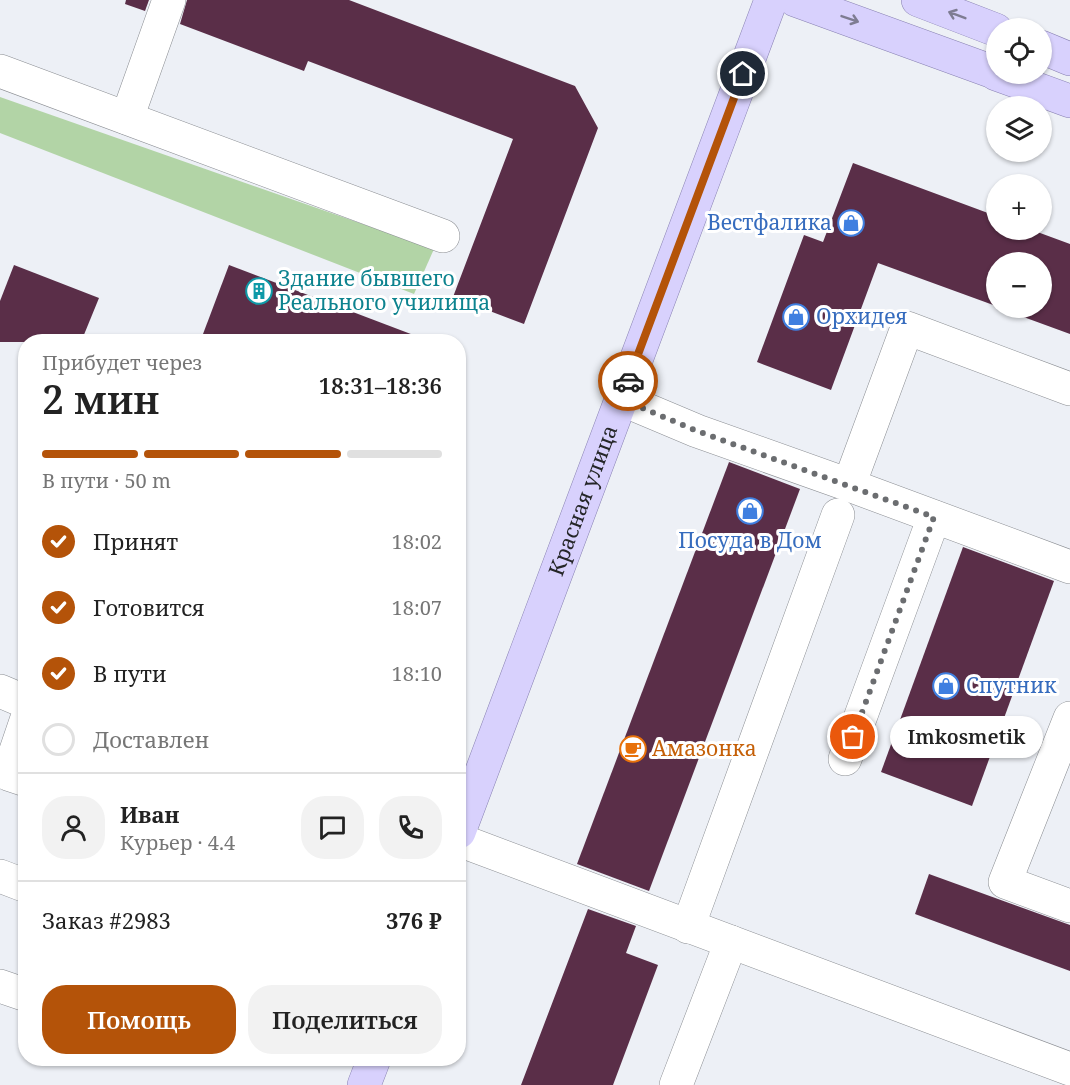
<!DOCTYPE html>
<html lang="ru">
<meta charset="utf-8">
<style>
:root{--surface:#fff;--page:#f2f2f2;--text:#222;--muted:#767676;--line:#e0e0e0;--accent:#b45309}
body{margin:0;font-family:"Noto Serif",serif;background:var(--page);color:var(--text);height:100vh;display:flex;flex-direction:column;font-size:22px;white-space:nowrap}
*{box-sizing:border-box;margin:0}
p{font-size:20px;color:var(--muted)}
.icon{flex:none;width:33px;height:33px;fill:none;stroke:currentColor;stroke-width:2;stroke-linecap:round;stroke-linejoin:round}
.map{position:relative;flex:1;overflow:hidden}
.drawer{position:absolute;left:18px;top:334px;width:448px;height:732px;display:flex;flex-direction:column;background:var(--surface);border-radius:24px;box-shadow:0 2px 4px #0004}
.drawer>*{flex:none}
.controls{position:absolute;left:986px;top:18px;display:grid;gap:12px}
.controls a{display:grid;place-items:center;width:66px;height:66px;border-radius:50%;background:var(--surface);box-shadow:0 2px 4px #0004;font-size:30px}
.pin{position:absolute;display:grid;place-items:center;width:51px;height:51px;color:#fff;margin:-26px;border:3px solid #fff;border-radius:50%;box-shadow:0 2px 6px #0007}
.courier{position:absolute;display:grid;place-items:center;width:60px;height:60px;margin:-30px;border:4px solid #b45309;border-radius:50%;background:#fff;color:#222;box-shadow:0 2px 8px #0007}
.bubble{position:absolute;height:42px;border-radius:21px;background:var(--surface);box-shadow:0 2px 4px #0004;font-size:20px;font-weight:600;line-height:42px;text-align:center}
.headline em{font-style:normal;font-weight:600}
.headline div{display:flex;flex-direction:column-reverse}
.headline{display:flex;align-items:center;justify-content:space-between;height:102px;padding:0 24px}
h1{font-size:39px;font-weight:600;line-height:45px}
.bar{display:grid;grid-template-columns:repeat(4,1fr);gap:9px 6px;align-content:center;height:72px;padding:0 24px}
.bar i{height:8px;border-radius:4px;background:var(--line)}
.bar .current{background:var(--accent)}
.bar p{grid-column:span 4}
.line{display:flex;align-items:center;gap:15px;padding:0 24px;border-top:2px solid var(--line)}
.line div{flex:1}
.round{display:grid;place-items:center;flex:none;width:63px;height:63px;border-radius:24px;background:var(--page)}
ol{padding:0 24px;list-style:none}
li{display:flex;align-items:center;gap:18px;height:66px}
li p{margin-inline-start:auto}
li .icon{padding:6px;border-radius:50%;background:var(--accent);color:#fff;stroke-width:4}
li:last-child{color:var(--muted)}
li i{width:33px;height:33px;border:3px solid var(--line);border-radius:50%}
.cta{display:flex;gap:12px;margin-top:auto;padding:12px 24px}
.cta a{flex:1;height:69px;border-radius:24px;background:var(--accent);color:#fff;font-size:24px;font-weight:600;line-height:69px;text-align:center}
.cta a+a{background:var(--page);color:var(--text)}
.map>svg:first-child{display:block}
.green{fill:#b2d4a6}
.building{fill:#5a2e48}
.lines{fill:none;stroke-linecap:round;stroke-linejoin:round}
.minor-casing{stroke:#8b8e93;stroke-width:34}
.major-casing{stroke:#8881b2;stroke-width:34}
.minor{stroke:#fff;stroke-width:33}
.major{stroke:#d8d1fd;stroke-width:33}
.oneway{stroke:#7e7c92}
.done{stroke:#6b6d70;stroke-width:6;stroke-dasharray:0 10.8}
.route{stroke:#b45309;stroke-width:8}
.labels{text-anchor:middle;stroke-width:6;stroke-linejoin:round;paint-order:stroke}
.shop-label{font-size:21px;fill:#366cbe;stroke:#fff;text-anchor:start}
.culture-label{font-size:21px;fill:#0d838f;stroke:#fff;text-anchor:start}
.street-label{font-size:21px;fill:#252628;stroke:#fff}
.food-label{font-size:21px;fill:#c56008;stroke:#fff;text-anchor:start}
</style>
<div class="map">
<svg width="1070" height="1085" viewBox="0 0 1070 1085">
<rect width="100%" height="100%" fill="#edf0f6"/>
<polygon class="green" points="0,97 434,249 414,294 0,133"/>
<g class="building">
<polygon points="126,0 149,0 145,11 125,4"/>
<polygon points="187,0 349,0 575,86 598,128 524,324 453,297 513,139 308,61 304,71 180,24"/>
<polygon points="853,163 996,216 996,230 1032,230 1070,244 1070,334 999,308 1041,308 1041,262 996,262 996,306 878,263 831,390 757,362 804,235 823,242"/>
<polygon points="14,265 99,298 81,342 0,342 0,301"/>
<polygon points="229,265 424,339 424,342 200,342"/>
<polygon points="729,462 800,489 649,891 577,864"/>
<polygon points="963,547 1054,581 972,806 881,772"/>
<polygon points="929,874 1070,925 1070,971 915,914"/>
<polygon points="588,909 636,926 626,953 658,965 613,1085 521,1085"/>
</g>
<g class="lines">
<g class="minor-casing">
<g id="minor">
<polyline points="0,71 443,236"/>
<polyline points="127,118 169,0"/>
<polyline points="621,399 697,431 849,485 1070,567"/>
<polyline points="849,485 907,328 1070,389"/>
<polyline points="0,691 26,702"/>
<polyline points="1070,718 1005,882 1070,906"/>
<polyline points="26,721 8,774 26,780"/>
<polyline points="845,759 934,517"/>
<polyline points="459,840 1070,1069"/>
<polyline points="0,876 26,886"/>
<polyline points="688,927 838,515"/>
<polyline points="0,986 26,995"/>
<polyline points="676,1085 731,942"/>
</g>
</g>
<g class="major-casing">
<g id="major">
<polyline points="795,0 996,73"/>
<polyline points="918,0 996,30"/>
<polyline points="1041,47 1070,59"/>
<polyline points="996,74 1070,101"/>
<path id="s1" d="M459,832L771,0"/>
<polyline points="364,1085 374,1059"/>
</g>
</g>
<use href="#minor" class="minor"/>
<use href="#major" class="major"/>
</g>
<defs><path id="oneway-shaft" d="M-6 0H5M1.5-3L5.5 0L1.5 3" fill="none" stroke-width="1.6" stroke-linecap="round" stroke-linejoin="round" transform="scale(1.5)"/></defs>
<g class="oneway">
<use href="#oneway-shaft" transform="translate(957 15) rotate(-159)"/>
<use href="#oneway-shaft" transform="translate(850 19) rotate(19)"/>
</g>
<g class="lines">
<polyline class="done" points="628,381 621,399 697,431 934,517 853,737"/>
<polyline class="route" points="628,381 743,74"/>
</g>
<defs>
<g id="shop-ring" transform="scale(1.35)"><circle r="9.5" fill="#fff" stroke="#3f7fe0" stroke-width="1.5"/><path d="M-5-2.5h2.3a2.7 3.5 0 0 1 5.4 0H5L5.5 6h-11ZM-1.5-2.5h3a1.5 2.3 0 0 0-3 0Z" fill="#3f7fe0"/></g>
<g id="building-ring" transform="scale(1.35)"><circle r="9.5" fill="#fff" stroke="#0f9aa8" stroke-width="1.5"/><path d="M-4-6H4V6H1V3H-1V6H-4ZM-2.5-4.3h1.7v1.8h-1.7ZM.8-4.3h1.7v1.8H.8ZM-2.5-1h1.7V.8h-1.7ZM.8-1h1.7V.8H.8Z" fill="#0f9aa8"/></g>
<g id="cafe-ring" transform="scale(1.35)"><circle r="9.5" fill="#fff" stroke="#e8710a" stroke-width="1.5"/><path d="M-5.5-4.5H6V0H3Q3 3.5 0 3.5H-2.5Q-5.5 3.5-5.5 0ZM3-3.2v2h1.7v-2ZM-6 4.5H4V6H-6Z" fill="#e8710a"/></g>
</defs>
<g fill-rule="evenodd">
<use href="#shop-ring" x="851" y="223"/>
<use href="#building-ring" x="259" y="291"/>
<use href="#shop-ring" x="796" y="317"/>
<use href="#shop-ring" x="750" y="511"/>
<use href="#shop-ring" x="946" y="686"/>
<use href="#cafe-ring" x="633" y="749"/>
</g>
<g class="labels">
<g class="shop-label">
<text x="832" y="230" text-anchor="end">Вестфалика</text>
<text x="816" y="324">Орхидея</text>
<text x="750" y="548" text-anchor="middle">Посуда в Дом</text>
<text x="966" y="693">Спутник</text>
</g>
<g class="culture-label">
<text x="278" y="286">Здание бывшего<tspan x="278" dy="24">Реального училища</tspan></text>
</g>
<g class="street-label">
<text dy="7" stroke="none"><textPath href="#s1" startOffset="354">Красная улица</textPath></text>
</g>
<g class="food-label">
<text x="652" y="756">Амазонка</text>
</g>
</g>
</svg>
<div class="controls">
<a><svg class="icon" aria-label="locate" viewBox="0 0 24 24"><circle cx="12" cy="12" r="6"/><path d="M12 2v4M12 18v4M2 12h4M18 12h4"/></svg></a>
<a><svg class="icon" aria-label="layers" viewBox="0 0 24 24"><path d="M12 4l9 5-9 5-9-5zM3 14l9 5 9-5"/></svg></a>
<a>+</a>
<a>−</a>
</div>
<div class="pin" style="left:853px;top:737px;background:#ea580c"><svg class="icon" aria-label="bag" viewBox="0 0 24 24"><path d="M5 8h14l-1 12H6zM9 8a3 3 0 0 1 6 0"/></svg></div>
<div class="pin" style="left:743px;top:74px;background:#1f2937"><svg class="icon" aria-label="home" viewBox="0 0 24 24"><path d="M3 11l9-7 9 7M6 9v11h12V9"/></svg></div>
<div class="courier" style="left:628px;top:381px"><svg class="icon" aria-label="car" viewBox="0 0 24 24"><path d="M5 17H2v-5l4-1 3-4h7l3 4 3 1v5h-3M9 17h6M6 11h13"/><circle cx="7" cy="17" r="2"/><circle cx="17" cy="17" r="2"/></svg></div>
<div class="bubble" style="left:890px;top:716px;width:153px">Imkosmetik</div>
<section class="drawer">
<div class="headline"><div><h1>2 мин</h1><p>Прибудет через</p></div><em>18:31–18:36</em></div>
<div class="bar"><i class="current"></i><i class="current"></i><i class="current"></i><i></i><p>В пути · 50 m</p></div>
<ol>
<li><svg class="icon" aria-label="check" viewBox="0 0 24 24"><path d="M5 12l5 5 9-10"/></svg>Принят<p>18:02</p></li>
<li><svg class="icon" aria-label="check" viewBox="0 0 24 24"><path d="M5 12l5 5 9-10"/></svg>Готовится<p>18:07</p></li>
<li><svg class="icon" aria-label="check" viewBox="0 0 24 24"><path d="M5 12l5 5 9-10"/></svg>В пути<p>18:10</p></li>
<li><i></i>Доставлен</li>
</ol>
<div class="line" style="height:108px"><a class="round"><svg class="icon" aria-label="person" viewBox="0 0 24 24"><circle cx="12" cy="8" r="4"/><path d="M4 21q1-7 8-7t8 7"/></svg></a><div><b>Иван</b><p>Курьер · 4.4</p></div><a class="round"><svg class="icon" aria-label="chat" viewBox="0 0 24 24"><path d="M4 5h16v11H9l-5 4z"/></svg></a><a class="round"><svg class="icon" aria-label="phone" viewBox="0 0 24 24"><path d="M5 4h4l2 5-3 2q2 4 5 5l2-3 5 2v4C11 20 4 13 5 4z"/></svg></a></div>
<div class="line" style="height:78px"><div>Заказ #2983</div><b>376 ₽</b></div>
<div class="cta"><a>Помощь</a><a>Поделиться</a></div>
</section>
</div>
